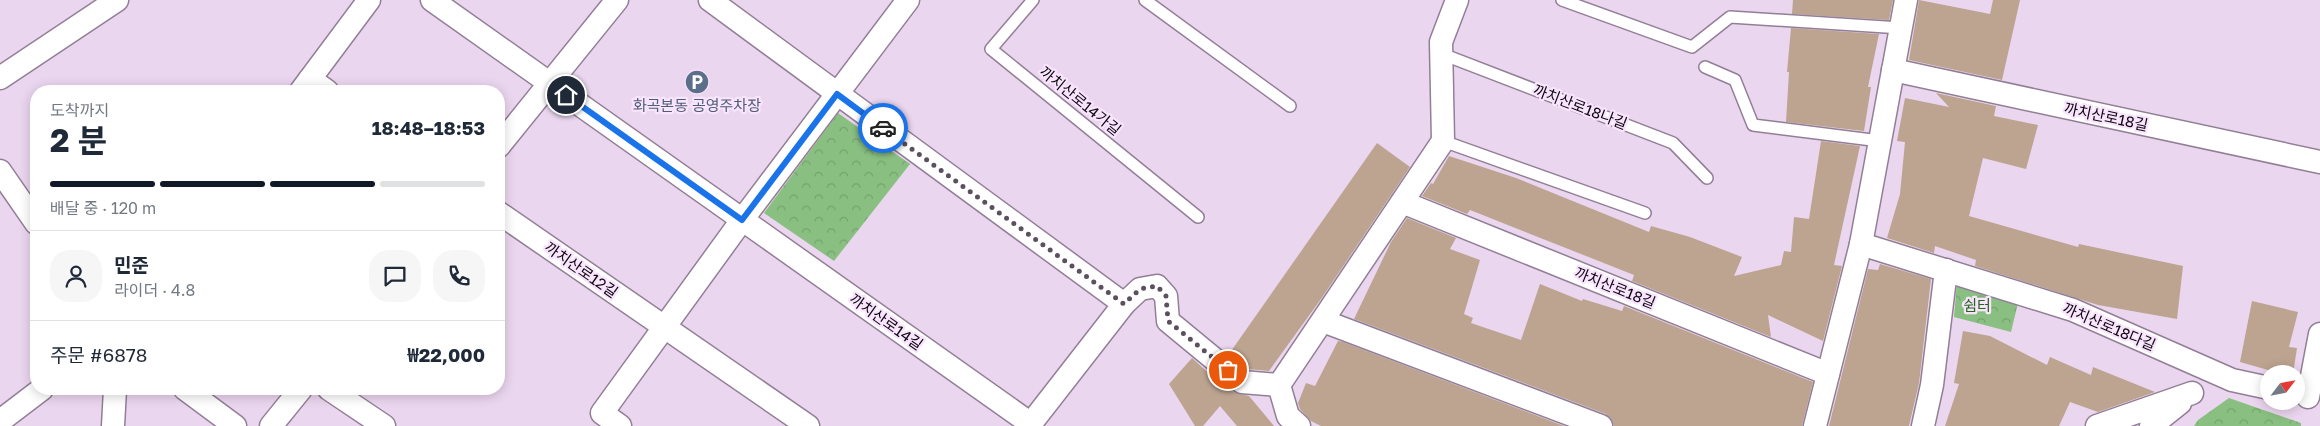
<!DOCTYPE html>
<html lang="ko">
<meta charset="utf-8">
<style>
:root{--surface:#fff;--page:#f6f6f7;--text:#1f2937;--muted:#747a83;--line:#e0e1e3;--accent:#111827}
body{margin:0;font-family:"Golos Text","Noto Sans KR",sans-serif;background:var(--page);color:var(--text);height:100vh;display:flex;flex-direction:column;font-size:19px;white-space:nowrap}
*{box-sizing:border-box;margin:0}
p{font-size:16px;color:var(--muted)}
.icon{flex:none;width:28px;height:28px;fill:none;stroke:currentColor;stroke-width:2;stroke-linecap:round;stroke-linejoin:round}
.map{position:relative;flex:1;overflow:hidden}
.panel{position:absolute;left:30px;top:85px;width:475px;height:310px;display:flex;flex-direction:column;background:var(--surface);border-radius:20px;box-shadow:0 2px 12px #0003}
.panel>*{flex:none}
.needle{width:32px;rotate:58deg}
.tools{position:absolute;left:2260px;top:365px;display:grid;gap:10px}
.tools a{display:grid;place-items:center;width:45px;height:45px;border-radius:50%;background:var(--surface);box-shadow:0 2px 12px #0003;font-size:25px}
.pin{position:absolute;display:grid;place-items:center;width:42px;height:42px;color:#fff;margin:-21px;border:2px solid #fff;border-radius:50%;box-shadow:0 1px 5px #0007}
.courier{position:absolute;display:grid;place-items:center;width:50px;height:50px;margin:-25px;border:4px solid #1a73e8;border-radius:50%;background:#fff;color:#222;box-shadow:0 1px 6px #0007}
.headline em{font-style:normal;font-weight:700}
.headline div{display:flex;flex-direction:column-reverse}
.headline{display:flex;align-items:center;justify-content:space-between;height:85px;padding:0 20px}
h1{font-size:32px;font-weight:700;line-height:38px}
.bar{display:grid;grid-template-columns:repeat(4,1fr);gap:8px 5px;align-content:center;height:60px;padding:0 20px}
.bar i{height:6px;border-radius:4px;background:var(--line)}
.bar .on{background:var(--accent)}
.bar p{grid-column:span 4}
.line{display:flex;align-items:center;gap:12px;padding:0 20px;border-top:1px solid var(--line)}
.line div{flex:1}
.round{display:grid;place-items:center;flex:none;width:52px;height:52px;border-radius:20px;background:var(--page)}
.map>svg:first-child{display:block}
.forest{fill:url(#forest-crowns)}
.building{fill:#bca490}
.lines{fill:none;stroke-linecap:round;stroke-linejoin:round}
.lane-casing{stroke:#927f96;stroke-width:14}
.street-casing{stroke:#927f96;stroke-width:25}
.lane{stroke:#fff;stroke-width:11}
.street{stroke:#fff;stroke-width:22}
.done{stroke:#5c505e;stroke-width:5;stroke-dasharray:0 9}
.route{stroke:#1a73e8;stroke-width:6}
.labels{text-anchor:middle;stroke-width:4.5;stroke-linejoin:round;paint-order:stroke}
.street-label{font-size:15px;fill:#0f0810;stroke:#f8e4fd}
.service-label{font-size:15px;fill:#4e5e75;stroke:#f8e4fd}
.park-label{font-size:15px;fill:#23651b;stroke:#f8e4fd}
</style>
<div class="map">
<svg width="2320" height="426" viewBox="0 0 2320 426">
<defs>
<pattern id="forest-crowns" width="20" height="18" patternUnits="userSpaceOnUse" patternTransform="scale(1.25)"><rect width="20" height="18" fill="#89bf81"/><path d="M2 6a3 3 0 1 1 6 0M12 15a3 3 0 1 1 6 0" fill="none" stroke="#75a36e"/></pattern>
</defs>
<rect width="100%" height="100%" fill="#ebd6ef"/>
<g class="forest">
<polygon points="838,113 910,164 834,261 764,213"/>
<polygon points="1957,282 2018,303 2011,332 1954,317"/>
<polygon points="2229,398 2301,423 2301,426 2194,426 2198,420"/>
</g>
<g class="building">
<polygon points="1793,0 1893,0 1889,20 1792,14"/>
<polygon points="1919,0 1990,14 1993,0 2020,0 2002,80 1909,60"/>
<polygon points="1791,28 1879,34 1868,87 1871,87 1864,131 1786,122 1789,72 1787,72"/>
<polygon points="1936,93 1996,106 1994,116 2038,125 2026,169 1983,158 1969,216 2078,247 2079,244 2183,266 2177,319 2098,305 1975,266 1976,260 1935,246 1934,253 1887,238 1900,194 1905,142 1897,141 1905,98 1949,107"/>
<polygon points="1821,141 1860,146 1834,265 1842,266 1823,341 1768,315 1771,337 1632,281 1634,275 1470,210 1467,214 1422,196 1431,183 1433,184 1449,156 1516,178 1649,232 1651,226 1690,237 1742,257 1734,276 1781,265 1784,251 1791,252 1794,217 1809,219"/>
<polygon points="1377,143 1410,167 1321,299 1269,371 1247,369 1229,354"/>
<polygon points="1407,218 1456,238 1450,249 1480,260 1464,314 1473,318 1471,323 1521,340 1540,284 1582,301 1583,299 1622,311 1624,306 1813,382 1802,426 1614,426 1611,418 1606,414 1354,319 1391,242"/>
<polygon points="1880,264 1931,279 1919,383 1909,426 1829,426 1868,269 1878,270"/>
<polygon points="2252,301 2298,312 2289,347 2297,348 2293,374 2282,374 2240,362"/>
<polygon points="1963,331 1990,336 2047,365 2050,357 2091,375 2093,367 2155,392 2098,412 2070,402 2059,426 1945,426 1959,384 1954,383"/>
<polygon points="1338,341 1343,342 1564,426 1321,426 1311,421 1300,409 1298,403 1306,383 1315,386"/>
<polygon points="1192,358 1213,377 1214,376 1234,392 1249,396 1274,426 1237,426 1220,406 1203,426 1195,426 1169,384"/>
</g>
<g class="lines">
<g class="lane-casing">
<g id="lane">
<polyline points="1033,0 991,49 1198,217"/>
<polyline points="1145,0 1290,106"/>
<polyline points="1562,0 1692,47 1730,17 1901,28"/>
<polyline points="1442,54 1673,143 1707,178"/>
<polyline points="1705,67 1735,80 1753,125 1880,141"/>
<polyline points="1443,141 1645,213"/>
</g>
</g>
<g class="street-casing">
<g id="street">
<polyline points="432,0 1031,424"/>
<polyline points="710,0 1124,304"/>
<polyline points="1893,70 2320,162"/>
<polyline points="0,78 117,0"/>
<polyline points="310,79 327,91"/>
<polyline points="301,91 369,0"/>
<polyline points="499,146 617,0"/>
<polyline points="0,171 36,223"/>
<polyline points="1402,202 1828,374"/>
<polyline points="499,213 808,426"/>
<polyline points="1861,244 2073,310 2232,380 2269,388"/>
<polyline points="1323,321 1601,426"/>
<polyline points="1279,385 1443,141 1441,42 1457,0"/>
<polyline points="1279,385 1288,416 1299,426"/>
<polyline points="185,389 235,426"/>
<polyline points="329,389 384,426"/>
<polyline points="2308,397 2320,334"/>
<polyline points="0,421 42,389"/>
<polyline points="113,426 115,389"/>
<polyline points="271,426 301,389"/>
<polyline points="620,426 602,413 742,220 908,0"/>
<polyline points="1029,426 1124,304 1140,289 1157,286 1166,296 1168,321 1242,382 1279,385"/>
<polyline points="1815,426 1861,244 1906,0"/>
<polyline points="1923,426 1932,385 1946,270"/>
<polyline points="2097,426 2192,393"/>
<polyline points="2151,426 2180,403"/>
</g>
</g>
<use href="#lane" class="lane"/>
<use href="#street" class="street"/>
</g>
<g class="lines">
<polyline class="done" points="883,128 1124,304 1140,289 1157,286 1166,296 1168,321 1228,370"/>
<polyline class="route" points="566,95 742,220 837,94 883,128"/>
</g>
<defs>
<g id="parking-disc" transform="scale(1.25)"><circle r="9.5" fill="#5c6f8a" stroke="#f8e4fd"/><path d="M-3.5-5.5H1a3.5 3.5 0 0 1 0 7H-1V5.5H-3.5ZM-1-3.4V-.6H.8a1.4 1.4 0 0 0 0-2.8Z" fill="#fff"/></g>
</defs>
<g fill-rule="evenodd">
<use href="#parking-disc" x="697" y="82"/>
</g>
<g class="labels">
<g class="street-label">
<text transform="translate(1080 101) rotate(39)" y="5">까치산로14가길</text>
<text transform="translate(1580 107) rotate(21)" y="5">까치산로18나길</text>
<text transform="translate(2106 117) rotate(12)" y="5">까치산로18길</text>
<text transform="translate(581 270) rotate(35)" y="5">까치산로12길</text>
<text transform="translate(1615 288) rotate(22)" y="5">까치산로18길</text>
<text transform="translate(886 322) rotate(35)" y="5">까치산로14길</text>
<text transform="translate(2109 327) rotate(23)" y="5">까치산로18다길</text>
</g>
<g class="service-label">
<text x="697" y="111">화곡본동 공영주차장</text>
</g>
<g class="park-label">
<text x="1977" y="311">쉼터</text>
</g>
</g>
</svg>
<div class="tools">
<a><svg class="needle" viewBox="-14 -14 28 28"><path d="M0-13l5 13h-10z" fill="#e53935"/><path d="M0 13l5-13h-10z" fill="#747a83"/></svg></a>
</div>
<div class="pin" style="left:1228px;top:370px;background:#ea580c"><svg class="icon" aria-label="bag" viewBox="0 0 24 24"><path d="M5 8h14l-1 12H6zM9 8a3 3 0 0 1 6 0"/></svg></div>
<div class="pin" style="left:566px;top:95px;background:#1f2937"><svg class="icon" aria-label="home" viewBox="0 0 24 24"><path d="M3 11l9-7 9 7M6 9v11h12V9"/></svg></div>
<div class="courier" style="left:883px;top:128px"><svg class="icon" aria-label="car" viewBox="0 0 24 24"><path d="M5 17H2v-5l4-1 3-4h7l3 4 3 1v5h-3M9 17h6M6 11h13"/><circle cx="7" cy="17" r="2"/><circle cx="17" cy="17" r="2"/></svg></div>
<section class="panel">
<div class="headline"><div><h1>2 분</h1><p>도착까지</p></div><em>18:48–18:53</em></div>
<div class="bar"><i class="on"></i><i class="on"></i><i class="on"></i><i></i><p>배달 중 · 120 m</p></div>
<div class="line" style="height:90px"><a class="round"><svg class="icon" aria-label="person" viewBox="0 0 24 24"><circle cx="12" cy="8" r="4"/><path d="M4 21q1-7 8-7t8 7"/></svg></a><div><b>민준</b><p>라이더 · 4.8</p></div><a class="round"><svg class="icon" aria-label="chat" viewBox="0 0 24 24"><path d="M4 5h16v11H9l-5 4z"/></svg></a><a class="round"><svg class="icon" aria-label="phone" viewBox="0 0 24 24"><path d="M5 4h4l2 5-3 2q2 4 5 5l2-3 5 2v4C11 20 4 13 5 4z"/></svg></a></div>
<div class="line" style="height:65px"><div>주문 #6878</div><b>₩22,000</b></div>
</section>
</div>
